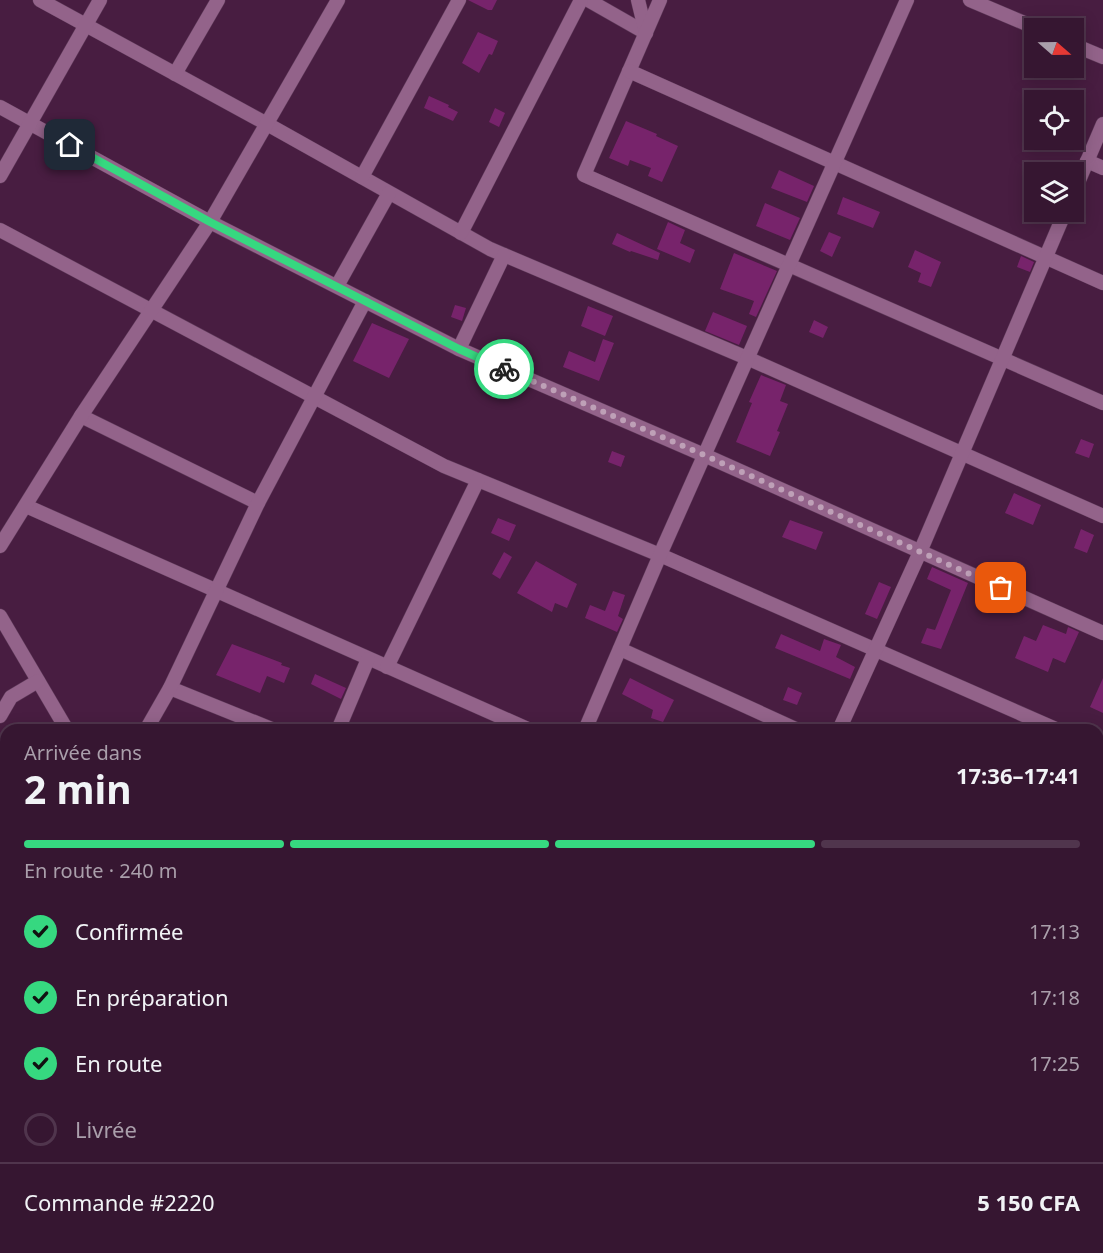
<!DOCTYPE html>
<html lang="fr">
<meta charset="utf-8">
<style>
:root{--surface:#361631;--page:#3d1f39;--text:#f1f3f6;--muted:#aa9fab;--line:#50354d;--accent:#36d880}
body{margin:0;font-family:"Noto Sans",sans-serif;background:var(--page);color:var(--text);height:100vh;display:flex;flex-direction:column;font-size:22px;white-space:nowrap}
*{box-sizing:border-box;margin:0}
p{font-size:20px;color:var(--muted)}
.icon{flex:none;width:33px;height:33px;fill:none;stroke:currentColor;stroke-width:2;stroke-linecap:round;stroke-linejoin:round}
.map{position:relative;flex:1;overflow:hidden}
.side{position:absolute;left:0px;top:724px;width:1104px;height:530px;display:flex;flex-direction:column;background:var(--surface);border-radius:18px 18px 0 0;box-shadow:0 3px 15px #0003,0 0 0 2px var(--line)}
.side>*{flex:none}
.needle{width:39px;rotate:110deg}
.controls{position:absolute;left:1024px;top:18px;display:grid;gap:12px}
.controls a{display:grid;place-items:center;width:60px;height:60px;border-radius:0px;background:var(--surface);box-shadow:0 3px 15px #0003,0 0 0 2px var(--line);font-size:30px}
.pin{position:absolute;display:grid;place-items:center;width:51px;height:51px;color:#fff;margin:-26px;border-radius:12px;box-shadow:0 3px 9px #0006}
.courier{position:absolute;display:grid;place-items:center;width:60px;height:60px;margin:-30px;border:4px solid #36d880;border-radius:50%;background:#fff;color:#222;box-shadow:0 2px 8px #0007}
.headline em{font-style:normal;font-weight:700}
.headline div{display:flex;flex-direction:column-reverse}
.headline{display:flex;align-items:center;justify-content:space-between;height:102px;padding:0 24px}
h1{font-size:39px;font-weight:700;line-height:45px}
.bar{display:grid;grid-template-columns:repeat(4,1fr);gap:9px 6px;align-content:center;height:72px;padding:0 24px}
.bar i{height:8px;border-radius:4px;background:var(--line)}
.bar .selected{background:var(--accent)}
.bar p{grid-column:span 4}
.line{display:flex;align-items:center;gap:15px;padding:0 24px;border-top:2px solid var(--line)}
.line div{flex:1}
ol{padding:0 24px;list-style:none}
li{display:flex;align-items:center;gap:18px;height:66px}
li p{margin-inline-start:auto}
li .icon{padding:6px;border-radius:50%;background:var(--accent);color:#111;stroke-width:4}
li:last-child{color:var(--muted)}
li i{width:33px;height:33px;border:3px solid var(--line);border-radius:50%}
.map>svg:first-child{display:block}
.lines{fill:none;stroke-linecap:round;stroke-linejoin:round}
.river{stroke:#201b0b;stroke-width:24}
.building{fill:#77236b}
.minor-casing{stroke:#5e3a59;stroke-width:15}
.minor{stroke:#93638a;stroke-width:14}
.done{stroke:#bea0b7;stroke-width:6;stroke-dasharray:0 10.8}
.route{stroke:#36d880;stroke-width:8}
</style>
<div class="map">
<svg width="1103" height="1253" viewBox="0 0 1103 1253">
<rect width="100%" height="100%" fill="#481d41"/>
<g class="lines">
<g class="river">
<polyline points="0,1176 6,1178"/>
<polyline points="249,1248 264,1253"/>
</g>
</g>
<g class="building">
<polygon points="468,0 497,0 492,10 488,10"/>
<polygon points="478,32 498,41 492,55 489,54 479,73 462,63"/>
<polygon points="429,96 449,105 448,107 458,112 453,121 424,108"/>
<polygon points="495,108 505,113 499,127 489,122"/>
<polygon points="626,121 657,134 656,136 678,146 662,182 648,176 651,168 630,160 628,166 609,158"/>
<polygon points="779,170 814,186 807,202 771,188"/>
<polygon points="843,197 880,212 873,228 837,214"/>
<polygon points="765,203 800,218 790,240 756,226"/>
<polygon points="668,222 685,230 680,243 695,250 690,263 657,249"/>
<polygon points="829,232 841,237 832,257 820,251"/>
<polygon points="617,233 660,253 658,260 631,251 630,252 612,244"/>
<polygon points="915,250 941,262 931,287 918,282 921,273 908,267"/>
<polygon points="734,253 777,271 756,317 749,314 754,301 720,289"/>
<polygon points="1021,256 1034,262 1030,272 1017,267"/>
<polygon points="455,305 466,308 462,321 451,317"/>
<polygon points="588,306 613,316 605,336 581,326"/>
<polygon points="713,312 747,326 739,345 705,331"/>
<polygon points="814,320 828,327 823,338 809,332"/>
<polygon points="372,323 409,339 389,378 353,361"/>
<polygon points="603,339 614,343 599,381 563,367 569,351 595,362"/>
<polygon points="761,375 786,385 780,401 788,404 777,431 780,432 770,456 736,442 752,403 749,402"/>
<polygon points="1081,439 1094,444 1089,458 1075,453"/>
<polygon points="612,451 625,456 621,467 608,462"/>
<polygon points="1014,493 1041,505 1033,525 1005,513"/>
<polygon points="498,518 516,525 509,541 491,533"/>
<polygon points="790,520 823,532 816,550 782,537"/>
<polygon points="1081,529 1094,535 1087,553 1074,548"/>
<polygon points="504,552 512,557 500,579 492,574"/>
<polygon points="536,561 577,584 567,608 555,603 552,612 517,593"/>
<polygon points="932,567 968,583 941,649 921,643 927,628 935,630 951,590 927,579"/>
<polygon points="879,582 891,587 877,619 865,614"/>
<polygon points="613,591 625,595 618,616 623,619 617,632 585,618 590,605 605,611"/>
<polygon points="1043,625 1066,634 1068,627 1079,632 1065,663 1053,658 1048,672 1015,658 1024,636 1036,641"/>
<polygon points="781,634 820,651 824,639 841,645 836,657 855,667 850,679 775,648"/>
<polygon points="232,644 282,663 281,665 290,668 284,683 267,676 260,693 216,675"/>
<polygon points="315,674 346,688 341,699 311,684"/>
<polygon points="630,678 674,700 663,722 651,718 653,710 622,694"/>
<polygon points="1103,678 1103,713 1090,707"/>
<polygon points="788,687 802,693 797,705 783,700"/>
</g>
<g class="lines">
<g class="minor-casing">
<g id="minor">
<polyline points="40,0 267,124 490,249 747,358 1103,516"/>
<polyline points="588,0 646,33"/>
<polyline points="638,0 646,33"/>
<polyline points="660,0 584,175 1103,403"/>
<polyline points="970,0 1036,28"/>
<polyline points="1074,45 1103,57"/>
<polyline points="629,71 1103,283"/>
<polyline points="175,74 218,0"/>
<polyline points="0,107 210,222 459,349 704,455 1103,633"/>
<polyline points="1087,161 1103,168"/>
<polyline points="0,176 100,0"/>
<polyline points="362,177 459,0"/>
<polyline points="1074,192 1103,124"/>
<polyline points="0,230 444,466 660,555 1058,730"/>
<polyline points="461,233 581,0"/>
<polyline points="337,286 389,193"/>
<polyline points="459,349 504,255"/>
<polyline points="81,416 258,503"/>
<polyline points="26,506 530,730"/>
<polyline points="0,546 81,416 210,222 338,0"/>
<polyline points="0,616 67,730"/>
<polyline points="620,649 798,730"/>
<polyline points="387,667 478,480"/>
<polyline points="170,688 274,730"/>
<polyline points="0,716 11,697 38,681"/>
<polyline points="146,730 170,688 258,503 365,301"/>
<polyline points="338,730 368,659"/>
<polyline points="585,730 663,548 907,0"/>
<polyline points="839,730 920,552 1065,212"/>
<polyline points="1098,748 1103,750"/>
<polyline points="1098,818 1103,808"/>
<polyline points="1098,900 1103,902"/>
<polyline points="0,980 6,970"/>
<polyline points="1098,1008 1103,1010"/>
<polyline points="1098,1121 1103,1123"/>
<polyline points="521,1248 527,1253"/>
<polyline points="695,1248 701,1253"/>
<polyline points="848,1248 855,1253"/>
<polyline points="615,1253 617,1248"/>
<polyline points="728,1253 730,1248"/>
<polyline points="955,1253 956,1248"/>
</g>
</g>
<use href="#minor" class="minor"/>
</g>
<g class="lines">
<polyline class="done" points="504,369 704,455 1001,588"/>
<polyline class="route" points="70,145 210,222 459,349 504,369"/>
</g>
</svg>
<div class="controls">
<a><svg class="needle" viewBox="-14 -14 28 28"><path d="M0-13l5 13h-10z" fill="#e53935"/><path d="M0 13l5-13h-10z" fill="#aa9fab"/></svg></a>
<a><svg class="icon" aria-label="locate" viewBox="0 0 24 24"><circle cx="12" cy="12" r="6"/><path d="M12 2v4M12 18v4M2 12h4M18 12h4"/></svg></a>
<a><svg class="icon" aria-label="layers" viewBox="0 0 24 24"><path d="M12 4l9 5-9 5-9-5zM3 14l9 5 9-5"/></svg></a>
</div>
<div class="pin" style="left:1001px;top:588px;background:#ea580c"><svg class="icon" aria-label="bag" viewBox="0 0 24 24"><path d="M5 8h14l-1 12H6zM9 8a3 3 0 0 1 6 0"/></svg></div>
<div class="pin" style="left:70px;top:145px;background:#1f2937"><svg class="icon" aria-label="home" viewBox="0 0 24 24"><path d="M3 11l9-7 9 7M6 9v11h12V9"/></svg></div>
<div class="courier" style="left:504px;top:369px"><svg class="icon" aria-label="bike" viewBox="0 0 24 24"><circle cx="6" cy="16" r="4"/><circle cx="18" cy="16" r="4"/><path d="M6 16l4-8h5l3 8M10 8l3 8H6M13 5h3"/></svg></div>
<section class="side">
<div class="headline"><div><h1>2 min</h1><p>Arrivée dans</p></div><em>17:36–17:41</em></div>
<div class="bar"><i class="selected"></i><i class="selected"></i><i class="selected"></i><i></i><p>En route · 240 m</p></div>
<ol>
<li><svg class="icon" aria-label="check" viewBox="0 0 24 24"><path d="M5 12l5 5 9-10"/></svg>Confirmée<p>17:13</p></li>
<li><svg class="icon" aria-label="check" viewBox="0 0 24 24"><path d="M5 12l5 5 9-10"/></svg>En préparation<p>17:18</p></li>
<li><svg class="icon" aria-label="check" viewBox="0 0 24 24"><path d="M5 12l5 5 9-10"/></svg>En route<p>17:25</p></li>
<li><i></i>Livrée</li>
</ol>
<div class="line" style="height:78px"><div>Commande #2220</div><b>5 150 CFA</b></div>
</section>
</div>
